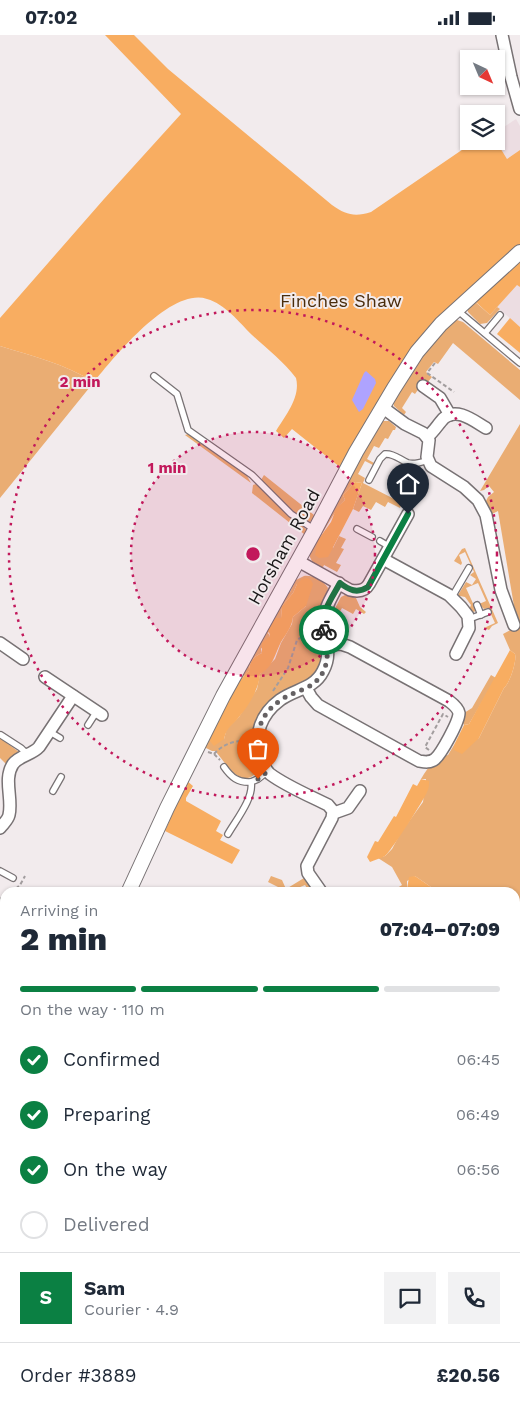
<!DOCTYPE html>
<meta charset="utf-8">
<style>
:root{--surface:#fff;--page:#f2f2f3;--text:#1f2937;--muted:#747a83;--line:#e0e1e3;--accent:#0b8043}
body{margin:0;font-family:"Work Sans",sans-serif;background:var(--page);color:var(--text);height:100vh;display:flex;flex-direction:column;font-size:19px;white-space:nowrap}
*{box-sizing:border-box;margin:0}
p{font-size:16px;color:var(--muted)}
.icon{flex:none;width:28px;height:28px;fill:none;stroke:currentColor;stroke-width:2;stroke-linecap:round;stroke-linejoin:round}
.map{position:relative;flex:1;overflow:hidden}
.side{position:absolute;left:0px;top:852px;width:520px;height:531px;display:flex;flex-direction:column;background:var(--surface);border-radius:15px 15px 0 0;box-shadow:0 1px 4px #0004}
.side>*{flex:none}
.needle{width:32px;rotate:136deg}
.tools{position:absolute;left:460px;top:15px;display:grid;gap:10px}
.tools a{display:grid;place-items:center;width:45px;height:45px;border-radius:0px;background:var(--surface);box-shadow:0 1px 4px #0004;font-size:25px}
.pin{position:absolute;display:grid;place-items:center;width:42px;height:42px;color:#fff;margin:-51px -21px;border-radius:50% 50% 50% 0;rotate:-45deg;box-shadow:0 0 5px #0007}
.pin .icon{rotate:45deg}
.courier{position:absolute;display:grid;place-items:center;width:50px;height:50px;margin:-25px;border:4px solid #0b8043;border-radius:50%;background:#fff;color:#222;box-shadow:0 1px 6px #0007}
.head em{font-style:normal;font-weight:800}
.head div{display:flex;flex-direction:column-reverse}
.head{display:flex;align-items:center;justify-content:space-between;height:85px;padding:0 20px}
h1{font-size:32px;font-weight:800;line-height:38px}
.bar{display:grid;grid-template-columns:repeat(4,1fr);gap:8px 5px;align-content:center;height:60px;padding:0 20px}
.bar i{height:6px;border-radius:4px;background:var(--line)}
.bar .active{background:var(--accent)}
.bar p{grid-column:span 4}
.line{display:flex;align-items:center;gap:12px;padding:0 20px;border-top:1px solid var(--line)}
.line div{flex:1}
.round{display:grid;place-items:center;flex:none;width:52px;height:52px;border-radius:0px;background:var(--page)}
ol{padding:0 20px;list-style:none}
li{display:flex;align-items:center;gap:15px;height:55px}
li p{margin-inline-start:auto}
li .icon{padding:5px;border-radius:50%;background:var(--accent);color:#fff;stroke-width:4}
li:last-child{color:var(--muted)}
li i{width:28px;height:28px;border:2px solid var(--line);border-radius:50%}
.status{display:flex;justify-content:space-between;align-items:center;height:35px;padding:0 25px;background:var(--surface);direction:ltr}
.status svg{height:14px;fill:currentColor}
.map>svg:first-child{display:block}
.built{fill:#ecdde2}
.green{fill:#eaad73;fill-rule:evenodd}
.forest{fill:#f8ad61}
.water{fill:#aea3fe}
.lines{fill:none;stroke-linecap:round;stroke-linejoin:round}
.service-casing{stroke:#787274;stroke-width:8}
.minor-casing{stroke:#787274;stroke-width:14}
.tertiary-casing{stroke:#787274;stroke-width:16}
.path{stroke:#a29d9e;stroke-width:2;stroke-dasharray:4 2.5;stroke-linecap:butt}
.service{stroke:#fff;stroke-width:5.5}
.minor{stroke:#fff;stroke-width:11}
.tertiary{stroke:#fff;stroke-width:14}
.done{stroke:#656163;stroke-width:5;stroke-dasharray:0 9}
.route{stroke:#0b8043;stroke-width:6}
.ring{fill:none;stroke:#c2185b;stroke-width:2.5;stroke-dasharray:2.5 5}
.labels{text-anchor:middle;stroke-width:4;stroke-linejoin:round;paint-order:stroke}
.park-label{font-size:18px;fill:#4a2c0b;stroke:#f2ebed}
.street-label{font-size:18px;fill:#191718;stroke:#f2ebed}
.centre{fill:#c2185b;stroke:#f2ebed;stroke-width:2.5}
.ring-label{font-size:15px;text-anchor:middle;font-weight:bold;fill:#c2185b;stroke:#f2ebed;stroke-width:4;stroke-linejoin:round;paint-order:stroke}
</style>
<div class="status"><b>07:02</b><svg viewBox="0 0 49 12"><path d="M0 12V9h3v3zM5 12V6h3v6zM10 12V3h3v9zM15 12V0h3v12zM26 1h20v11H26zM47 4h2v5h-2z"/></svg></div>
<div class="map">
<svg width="520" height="1383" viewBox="0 0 520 1383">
<rect width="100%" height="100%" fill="#f2ebed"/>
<g class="built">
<polygon points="516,84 520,91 520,115 507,124 496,106 496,97"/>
<polygon points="517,249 520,252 520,292 497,272"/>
</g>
<g class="green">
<polygon points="472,264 490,280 497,272 500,274 487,288 480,289 468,277 467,273"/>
<polygon points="457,285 463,287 520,335 520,365 453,308 438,329 434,327 426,337 432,342 427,348 424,346 415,359 412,357 402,373 406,377 404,380 394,371 393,367 417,325 451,286"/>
<path d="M0,311C32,321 65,329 94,347L0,463Z"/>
<path d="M382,386H389L396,392L395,395H393L388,404L385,403L379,413L374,411L367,424L374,428L373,430L365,426L358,439L365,443L363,448L402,468L400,473L388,467L385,472L376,467L371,475L363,471L359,477L353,474L362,448L355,447L343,460L345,465C334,476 327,492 318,505L333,513L339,501L346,504L341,513L344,514L336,528L341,530L337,537L324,530L322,534C314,530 309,525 309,515L376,392Z"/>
<polygon points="520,389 520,588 514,571 498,476 492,479 486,466 488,462 494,457 489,451 484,455 480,456"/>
<polygon points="188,399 246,439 251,448 185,400"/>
<polygon points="264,440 314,480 312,486 307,488 298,481 261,445"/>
<polygon points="256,449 307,495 304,499 252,458 253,450"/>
<polygon points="465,513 498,588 492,591 489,595 484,593 495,588 488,573 484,574 479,569 486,566 478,548 466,553 476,575 474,577 469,575 471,570 465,562 460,561 459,563 458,560 466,547 472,550 476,544 470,540 474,537 465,517 459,520 462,528 461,530 454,526 462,514"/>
<path d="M304,541C312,540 323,545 328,553C325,569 314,576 316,595H320L323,623L314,642L266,674L258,736C240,757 226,727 215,716H212L202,711L285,558L290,557L296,545ZM297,549L306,571L293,582L292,589L281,608L275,624L260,639L257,654L239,682L227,693L224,704L214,692L244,641L249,636C249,627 254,621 262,618L261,614L270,601L268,598L281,584L282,571L293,558Z"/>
<polygon points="345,560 356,563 360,572 366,577 364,579 356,574 353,579 342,573 338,580 333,577 341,562"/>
<path d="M520,590V877L515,878V858L444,857L431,852L415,841L407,846V854L404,857H396L394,855L402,850L392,832L378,823L385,821L392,814L400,799L423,767L426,744H421C428,732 435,723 448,720L454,710V715L479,703L504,653C510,648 517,626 515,619L510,615L503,599Z"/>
<polygon points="491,640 496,643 469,689 464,690 462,686 464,678 472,673"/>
<polygon points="0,703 19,717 9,729 6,729 0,723"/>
<polygon points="271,841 282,845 286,854 304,843 313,851 308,855 305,850 288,857 268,847"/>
<polygon points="520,1082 520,1240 515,1243 515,1087"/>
<polygon points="520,1294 520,1383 439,1383 437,1379 515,1379 515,1296"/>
</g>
<g class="forest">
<path d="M105,0H134L168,34L332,170C346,180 355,182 371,177L475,106H496L507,124L520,115V252L517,250L490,280L466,258L341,433L292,394L284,403L276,396C285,381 301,362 296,343C284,327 266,313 252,300C239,287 225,269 207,264C171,252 115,321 94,347C65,329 32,321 0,311V283L104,164L181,79Z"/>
<polygon points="510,283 520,292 520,318 497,299"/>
<polygon points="355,447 362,448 353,474 328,522 319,523 315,520 318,505 331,487 336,474 345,465 343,460"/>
<path d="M307,543L311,545L313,549L306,571L293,582C292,592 286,599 281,607C275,619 273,632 260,639C259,654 249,670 239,682C232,691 227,691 224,704L214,711L210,706C215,688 235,648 249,636C249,627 254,621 262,618V608L270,601L268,594L275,583H281L282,571L293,558L297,549L302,544Z"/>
<path d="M510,615L515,619C517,626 510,648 504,653L479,703L462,719L454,715V710L464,690L469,689Z"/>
<path d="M421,744L429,746C429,750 429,753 427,757C424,765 390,818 385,821C381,823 375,825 370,827L367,822L375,806L378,807L394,781L396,782L413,749L417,751Z"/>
<polygon points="187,746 193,751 186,763 186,766 221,786 216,796 223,800 220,805 240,815 232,829 165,796"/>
<polygon points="415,841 431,852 444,857 404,857 407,854 409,842"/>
<polygon points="520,877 520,1082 515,1087 515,878"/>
<polygon points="5,1309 5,1379 64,1379 65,1383 0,1383 0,1311"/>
<polygon points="224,1379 347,1379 345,1380 347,1383 215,1383"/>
</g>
<polygon class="water" points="366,336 375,344 376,348 363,374 359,377 352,365 364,338"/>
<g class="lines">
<g class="service-casing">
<g id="service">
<polyline points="457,275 520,328"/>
<polyline points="485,298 500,280"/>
<polyline points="154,341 177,359 188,395 252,440 291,479 315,495"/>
<path d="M369,445L380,424L385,419C394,418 400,425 408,428C415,430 422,427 428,425"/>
<polyline points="357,494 372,502"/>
<polyline points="380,506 390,512"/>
<polyline points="452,562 469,533"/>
<polyline points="477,570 481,580"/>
<polyline points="469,584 488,577"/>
<polyline points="88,690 97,676"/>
<polyline points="50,697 60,703"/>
<polyline points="1,700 21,713 27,719"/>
<path d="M224,732C231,742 238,748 251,747"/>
<polyline points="53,756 61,742"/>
<path d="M228,799C236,785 254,763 251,747L258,744L268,736"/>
<polyline points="0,836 13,843"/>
<polyline points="0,1070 5,1074"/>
<polyline points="515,1277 520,1274"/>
<polyline points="0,1291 5,1289"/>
<polyline points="138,1379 140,1383"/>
<polyline points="499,1379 502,1383"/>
<polyline points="300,1383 308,1379"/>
<polyline points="380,1383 389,1379"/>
</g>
</g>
<g class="minor-casing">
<g id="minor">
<polyline points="502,0 511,42 520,74"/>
<polyline points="423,351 440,363 450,380"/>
<polyline points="382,372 405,389 423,398 429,405 427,422 431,431 464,452 478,465 486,480 501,555 514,590"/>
<path d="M427,402C434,397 438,389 444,383C457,372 474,386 486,393"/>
<polyline points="383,524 449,560 461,572 468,581 469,593 456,619"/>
<path d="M298,526L350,555C358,557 365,556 369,549L408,479"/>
<polyline points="0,608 23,624"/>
<polyline points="45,642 102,680"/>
<path d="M306,653L311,662L318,670L419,726C425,727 430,728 435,724C441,719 459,687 459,678C458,673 453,669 449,666L350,612L341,609L328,610"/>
<polyline points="334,778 348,773 360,756"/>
<path d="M0,793C3,789 8,785 9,780C13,764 3,744 13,729C20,720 32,720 39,712L73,661"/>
<path d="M322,858L308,838L307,831L332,783L333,776L328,770C310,761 286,751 270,739C265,735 263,728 261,722C253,700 261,679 280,665C295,654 314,654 323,636C334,615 322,606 323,587C324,573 333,560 339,548"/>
<polyline points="0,1120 5,1122"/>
<polyline points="0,1218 5,1221"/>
<polyline points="71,1379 73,1383"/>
</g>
</g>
<g class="tertiary-casing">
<g id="tertiary">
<polyline points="128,858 167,773 223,661 315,495 356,417 394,353 417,317 441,289 520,217"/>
<polyline points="0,1159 5,1142"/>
</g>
</g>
<g class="path">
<polyline points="435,328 427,338 454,357"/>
<polyline points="273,656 288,633 297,605 314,594"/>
<polyline points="429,715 425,712 443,679 448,682"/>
<polyline points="208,717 214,719 220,725"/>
<path d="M214,719C223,709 235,705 248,706"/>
<polyline points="11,858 20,850 25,841"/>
<polyline points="0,864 5,861"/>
<polyline points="515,1352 520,1348"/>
</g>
<use href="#service" class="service"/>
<use href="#minor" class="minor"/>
<use href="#tertiary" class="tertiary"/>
</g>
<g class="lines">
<path class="done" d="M258,744L268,736C251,711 255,682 281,665C289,659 298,657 306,653C330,642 330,616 324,595"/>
<path class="route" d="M324,595C320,578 332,563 340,548C349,555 357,559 368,552L408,479"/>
</g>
<circle cx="253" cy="519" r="122" fill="#c2185b" fill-opacity=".12"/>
<g class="ring">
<circle cx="253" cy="519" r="122"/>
<circle cx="253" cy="519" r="244"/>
</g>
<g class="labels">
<g class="park-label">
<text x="341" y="272">Finches Shaw</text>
</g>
<g class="street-label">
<text transform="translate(284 512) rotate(-61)" y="6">Horsham Road</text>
</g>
</g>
<circle cx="253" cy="519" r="8" class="centre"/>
<g class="ring-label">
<text x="80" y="352">2 min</text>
<text x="167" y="438">1 min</text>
</g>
</svg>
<div class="tools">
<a><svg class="needle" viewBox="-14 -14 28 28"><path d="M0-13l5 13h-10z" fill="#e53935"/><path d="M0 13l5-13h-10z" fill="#747a83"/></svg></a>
<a><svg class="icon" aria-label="layers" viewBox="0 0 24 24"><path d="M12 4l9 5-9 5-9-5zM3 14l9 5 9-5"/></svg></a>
</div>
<div class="pin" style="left:258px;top:744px;background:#ea580c"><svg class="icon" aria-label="bag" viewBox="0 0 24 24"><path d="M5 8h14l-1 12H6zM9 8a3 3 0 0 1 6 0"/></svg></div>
<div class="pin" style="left:408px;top:479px;background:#1f2937"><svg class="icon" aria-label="home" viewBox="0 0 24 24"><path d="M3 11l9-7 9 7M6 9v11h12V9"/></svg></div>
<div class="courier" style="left:324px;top:595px"><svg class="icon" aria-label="bike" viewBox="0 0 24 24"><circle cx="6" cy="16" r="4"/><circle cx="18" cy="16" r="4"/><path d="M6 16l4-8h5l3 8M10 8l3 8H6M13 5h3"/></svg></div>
<section class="side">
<div class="head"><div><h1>2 min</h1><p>Arriving in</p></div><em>07:04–07:09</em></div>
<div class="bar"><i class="active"></i><i class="active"></i><i class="active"></i><i></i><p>On the way · 110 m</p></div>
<ol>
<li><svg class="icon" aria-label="check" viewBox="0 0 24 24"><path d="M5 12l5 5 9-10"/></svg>Confirmed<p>06:45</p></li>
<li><svg class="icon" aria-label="check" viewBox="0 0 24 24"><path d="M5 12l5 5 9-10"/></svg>Preparing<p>06:49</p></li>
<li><svg class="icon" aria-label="check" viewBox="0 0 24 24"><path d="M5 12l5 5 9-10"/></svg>On the way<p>06:56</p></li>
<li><i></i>Delivered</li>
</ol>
<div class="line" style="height:90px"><b class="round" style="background:var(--accent);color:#fff">S</b><div><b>Sam</b><p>Courier · 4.9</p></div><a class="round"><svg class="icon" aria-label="chat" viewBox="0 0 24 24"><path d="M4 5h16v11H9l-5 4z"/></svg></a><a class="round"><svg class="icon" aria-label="phone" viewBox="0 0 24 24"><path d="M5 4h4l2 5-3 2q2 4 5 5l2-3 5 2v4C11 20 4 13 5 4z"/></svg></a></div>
<div class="line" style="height:65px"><div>Order #3889</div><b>£20.56</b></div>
</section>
</div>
